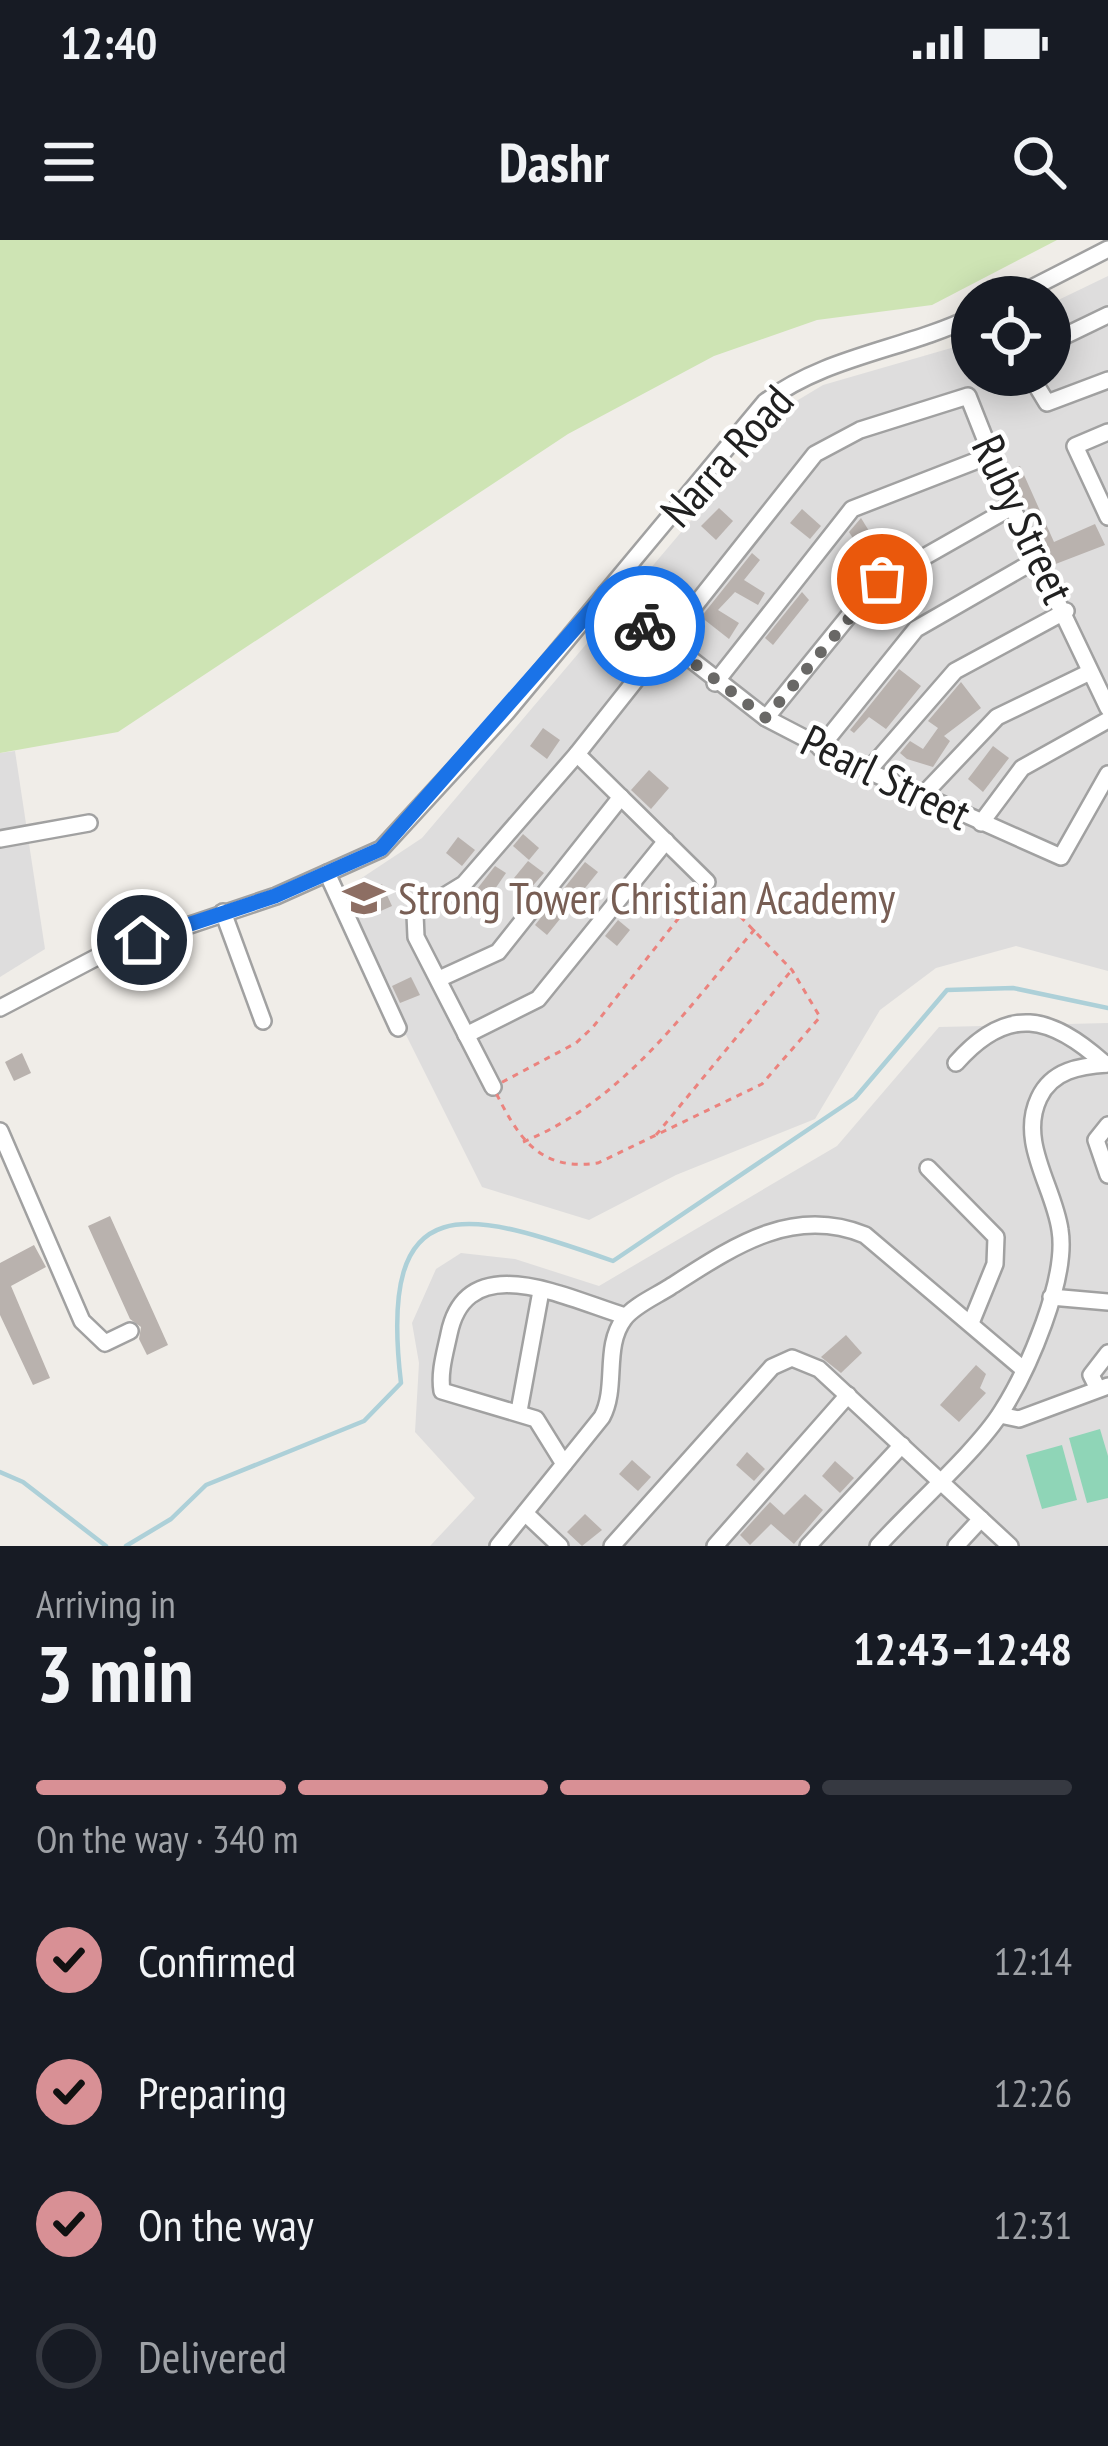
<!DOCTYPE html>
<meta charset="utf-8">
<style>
:root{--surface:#171b24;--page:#242831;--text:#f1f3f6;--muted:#9ea1a6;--line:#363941;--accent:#d89095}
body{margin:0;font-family:"PT Sans Narrow",sans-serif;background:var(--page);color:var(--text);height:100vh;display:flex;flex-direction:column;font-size:45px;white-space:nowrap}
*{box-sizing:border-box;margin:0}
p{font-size:39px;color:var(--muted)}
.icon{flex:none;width:66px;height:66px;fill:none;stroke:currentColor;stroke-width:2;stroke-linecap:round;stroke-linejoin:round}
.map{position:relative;height:1306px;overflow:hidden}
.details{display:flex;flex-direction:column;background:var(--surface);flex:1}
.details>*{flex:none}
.fabs{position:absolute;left:951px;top:36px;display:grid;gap:24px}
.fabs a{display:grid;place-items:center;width:120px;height:120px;border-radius:50%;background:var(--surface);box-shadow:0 6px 30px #0003;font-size:60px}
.pin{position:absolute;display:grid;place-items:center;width:102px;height:102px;color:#fff;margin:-51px;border:6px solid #fff;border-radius:50%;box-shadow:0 3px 12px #0007}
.courier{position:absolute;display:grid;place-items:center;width:120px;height:120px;margin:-60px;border:9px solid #1a73e8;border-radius:50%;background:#fff;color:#222;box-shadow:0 3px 15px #0007}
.overview em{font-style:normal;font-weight:600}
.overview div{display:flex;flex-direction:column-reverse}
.overview{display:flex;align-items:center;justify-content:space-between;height:204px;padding:0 36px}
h1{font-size:78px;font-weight:600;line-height:90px}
.bar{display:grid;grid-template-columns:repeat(4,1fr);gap:18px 12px;align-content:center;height:144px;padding:0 36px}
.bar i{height:15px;border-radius:9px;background:var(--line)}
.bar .on{background:var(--accent)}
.bar p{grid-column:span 4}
ol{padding:0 36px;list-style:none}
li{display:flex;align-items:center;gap:36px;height:132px}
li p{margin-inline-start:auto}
li .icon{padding:12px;border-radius:50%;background:var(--accent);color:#111;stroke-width:4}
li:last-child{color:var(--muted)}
li i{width:66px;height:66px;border:6px solid var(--line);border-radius:50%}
.status{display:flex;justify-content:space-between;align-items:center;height:84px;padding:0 60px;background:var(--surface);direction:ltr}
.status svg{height:33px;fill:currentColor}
header{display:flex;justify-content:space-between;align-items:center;height:156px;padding:0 36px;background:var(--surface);font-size:54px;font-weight:600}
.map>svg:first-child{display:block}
.residential{fill:#dedddd}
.grass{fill:#cee4b4}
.pitch{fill:#8fd5b7}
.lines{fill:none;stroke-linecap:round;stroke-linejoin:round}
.stream{stroke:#add0d8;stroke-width:4.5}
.building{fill:#b9b2ae}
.minor-casing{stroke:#a1a1a1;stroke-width:20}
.path{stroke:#eb837e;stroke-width:3;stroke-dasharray:6 6;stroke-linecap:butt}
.minor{stroke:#fff;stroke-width:15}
.done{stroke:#696866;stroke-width:12;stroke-dasharray:0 21.6}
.route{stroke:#1a73e8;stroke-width:15}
.labels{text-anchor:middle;stroke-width:9;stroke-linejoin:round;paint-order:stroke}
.street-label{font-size:45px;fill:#202020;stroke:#fff}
.education-label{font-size:45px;fill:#785e54;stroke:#fff;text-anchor:start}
</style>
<div class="status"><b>12:40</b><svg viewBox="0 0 49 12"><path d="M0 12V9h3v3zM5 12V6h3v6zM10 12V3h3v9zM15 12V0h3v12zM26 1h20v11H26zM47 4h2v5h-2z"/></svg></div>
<header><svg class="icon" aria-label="menu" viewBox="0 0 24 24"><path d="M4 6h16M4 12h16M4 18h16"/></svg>Dashr<svg class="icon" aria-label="search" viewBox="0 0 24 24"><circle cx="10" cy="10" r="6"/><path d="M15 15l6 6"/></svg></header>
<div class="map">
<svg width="1108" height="1306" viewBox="0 0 1108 1306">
<rect width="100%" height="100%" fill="#f0ede8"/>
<g class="residential">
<polygon points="1108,36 1108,731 1016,706 936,728 880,770 815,879 676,935 589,980 482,947 336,655 422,598 788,166 823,145 972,102 972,135 1050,135 1050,64"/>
<polygon points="15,511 45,709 0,737 0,513"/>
<polygon points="1108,783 1108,1306 430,1306 475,1258 415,1192 419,1123 412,1083 436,1029 461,1013 515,1019 599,1046 837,906 939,787"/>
</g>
<polygon class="grass" points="0,0 1057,0 932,65 817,80 714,116 568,194 118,492 0,513"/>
<g class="pitch">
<polygon points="1100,1189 1108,1216 1108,1258 1087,1263 1069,1198"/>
<polygon points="1062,1205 1077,1260 1042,1269 1026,1215"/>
</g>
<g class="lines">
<g class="stream">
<polyline points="0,1232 23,1242 106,1306"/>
<path d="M126,1306L171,1279L206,1245L364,1181L401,1143C377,942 468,970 613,1021L855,858L947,750L1013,748L1108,768"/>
</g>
</g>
<g class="building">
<polygon points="1020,226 1054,302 1095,284 1105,305 1053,325 1010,230"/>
<polygon points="719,268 733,281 716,300 701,286"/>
<polygon points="802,269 821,286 810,299 790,283"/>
<polygon points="861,278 874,299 859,308 849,292"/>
<polygon points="752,313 760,320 744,340 765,353 758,365 735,352 718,370 739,383 729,399 701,377"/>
<polygon points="802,352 809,360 773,405 765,398"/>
<polygon points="899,429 921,446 886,489 869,477 854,493 850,490"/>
<polygon points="961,442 981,468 944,496 950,501 933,527 907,519 900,513 910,501 923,509 938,488 928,481"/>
<polygon points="543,488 560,500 547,519 530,506"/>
<polygon points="993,506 1009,518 983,552 968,539"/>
<polygon points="649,530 669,548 651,569 631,550"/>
<polygon points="523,594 539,608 529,620 513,606"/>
<polygon points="458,597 475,610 462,626 446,613"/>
<polygon points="528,621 544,633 529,650 514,638"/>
<polygon points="585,622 598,632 547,695 535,685"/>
<polygon points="495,626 506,633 482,668 470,658"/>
<polygon points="382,644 392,666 365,678 355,656"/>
<polygon points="618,680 630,690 617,706 605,696"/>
<polygon points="411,737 420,755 400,763 392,746"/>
<polygon points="22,813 31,833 14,841 5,822"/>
<polygon points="110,976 168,1105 147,1115 139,1099 141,1087 130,1079 88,986"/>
<polygon points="34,1005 46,1027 11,1046 50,1138 33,1145 0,1075 0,1023"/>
<polygon points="846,1095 862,1113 841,1133 821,1117"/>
<polygon points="976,1125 986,1134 980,1148 986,1153 959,1182 940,1165"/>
<polygon points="747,1212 765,1229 754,1241 736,1225"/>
<polygon points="632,1220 651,1237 638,1251 619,1234"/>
<polygon points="835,1221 854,1238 840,1253 822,1236"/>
<polygon points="805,1254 823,1270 794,1304 771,1284 750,1305 740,1295 770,1262 784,1275"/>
<polygon points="585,1274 602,1290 582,1306 567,1292"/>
</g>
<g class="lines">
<g class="minor-casing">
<g id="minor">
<polyline points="1014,57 1108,9"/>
<polyline points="1050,103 1108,75"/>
<polyline points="1030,135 1047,163 1108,140"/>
<polyline points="1108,192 1075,206 1108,277"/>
<polyline points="606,353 766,478 868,531 1061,617 1108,534"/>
<polyline points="715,443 852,269 991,215"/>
<polyline points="766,478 873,346 1012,267"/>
<polyline points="820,508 916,389 1036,320"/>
<polyline points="577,514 707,642"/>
<polyline points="868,531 955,431 1066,371"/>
<polyline points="923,555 997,477 1090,432"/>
<polyline points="981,583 1022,528 1108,480"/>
<polyline points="0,599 89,583"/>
<polyline points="327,633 398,788"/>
<polyline points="223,672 263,781"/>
<polyline points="439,739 498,712 621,557"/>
<path d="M0,768L101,715L276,656L381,609L506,473L765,162C826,116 903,110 972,77"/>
<polyline points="466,795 538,759 666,601"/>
<path d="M956,823C1008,764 1051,775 1105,824"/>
<polyline points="493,847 416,697 415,674 464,644 577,514 815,214 860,190 968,156 1012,267 1108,468"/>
<polyline points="1108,885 1096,900 1108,935"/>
<polyline points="0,891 82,1081 105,1103 130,1091"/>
<polyline points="928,928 996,997 995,1024 971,1083"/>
<polyline points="1051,1057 1108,1062"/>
<polyline points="1098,1149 1091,1135 1108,1113"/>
<polyline points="519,1171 541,1051"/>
<polyline points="1000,1175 1019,1179 1108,1146"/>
<path d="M564,1224L536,1179L442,1151C439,1132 445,1113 449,1094C467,1006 568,1059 625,1076"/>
<polyline points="525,1273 560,1306"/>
<path d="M498,1306L602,1177C618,1147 603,1107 624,1079C633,1066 656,1056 670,1047C731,1008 791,965 865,995L1023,1129"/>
<polyline points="612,1306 772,1127 792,1118 819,1129 1010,1306"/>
<polyline points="715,1306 848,1155"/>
<polyline points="808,1306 902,1205"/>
<path d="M878,1306C911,1269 978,1210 1002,1171C1028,1130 1068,1039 1060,990C1054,947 1018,902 1039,858C1052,830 1080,826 1108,824"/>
<polyline points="956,1306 981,1279"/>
</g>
</g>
<g class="path">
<path d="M707,642L792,730L820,777L762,844L598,923C537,932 517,895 493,847L576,803L593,787Z"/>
<polyline points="656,895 791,731"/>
<path d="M523,902C625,860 685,771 755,689"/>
</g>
<use href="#minor" class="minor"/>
</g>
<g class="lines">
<polyline class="done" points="645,386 766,478 882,339"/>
<polyline class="route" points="142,700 275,656 381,609 606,353 645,386"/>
</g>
<defs>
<g id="school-bare" transform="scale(3.24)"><path d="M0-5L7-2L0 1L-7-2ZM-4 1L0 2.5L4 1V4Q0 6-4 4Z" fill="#8d6e63" stroke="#fff" stroke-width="2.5" paint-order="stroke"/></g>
</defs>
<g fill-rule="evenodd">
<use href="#school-bare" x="364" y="658"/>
</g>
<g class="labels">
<g class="street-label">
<text transform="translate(727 216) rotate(-48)" y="16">Narra Road</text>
<text transform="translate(1023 279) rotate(65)" y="16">Ruby Street</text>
<text transform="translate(886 537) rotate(26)" y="16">Pearl Street</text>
</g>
<g class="education-label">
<text x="398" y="674">Strong Tower Christian Academy</text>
</g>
</g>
</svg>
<div class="fabs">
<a><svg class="icon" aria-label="locate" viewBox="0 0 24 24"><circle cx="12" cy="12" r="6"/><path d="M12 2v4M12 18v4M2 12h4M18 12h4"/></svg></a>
</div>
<div class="pin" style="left:882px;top:339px;background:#ea580c"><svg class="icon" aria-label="bag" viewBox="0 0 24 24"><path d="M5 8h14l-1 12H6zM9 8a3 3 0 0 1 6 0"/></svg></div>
<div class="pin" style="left:142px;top:700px;background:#1f2937"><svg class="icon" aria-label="home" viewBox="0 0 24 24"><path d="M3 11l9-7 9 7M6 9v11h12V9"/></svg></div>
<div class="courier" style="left:645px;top:386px"><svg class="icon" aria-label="bike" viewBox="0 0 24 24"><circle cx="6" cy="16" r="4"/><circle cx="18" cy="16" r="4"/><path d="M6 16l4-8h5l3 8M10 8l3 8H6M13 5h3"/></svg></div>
</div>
<section class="details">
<div class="overview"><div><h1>3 min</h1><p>Arriving in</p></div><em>12:43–12:48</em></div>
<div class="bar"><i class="on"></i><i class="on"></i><i class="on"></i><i></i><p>On the way · 340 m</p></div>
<ol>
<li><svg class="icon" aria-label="check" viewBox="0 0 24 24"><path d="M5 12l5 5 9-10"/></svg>Confirmed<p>12:14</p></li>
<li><svg class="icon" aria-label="check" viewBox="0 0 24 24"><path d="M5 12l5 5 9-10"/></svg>Preparing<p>12:26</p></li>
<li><svg class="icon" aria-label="check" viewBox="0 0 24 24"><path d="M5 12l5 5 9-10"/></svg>On the way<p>12:31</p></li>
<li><i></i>Delivered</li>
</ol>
</section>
